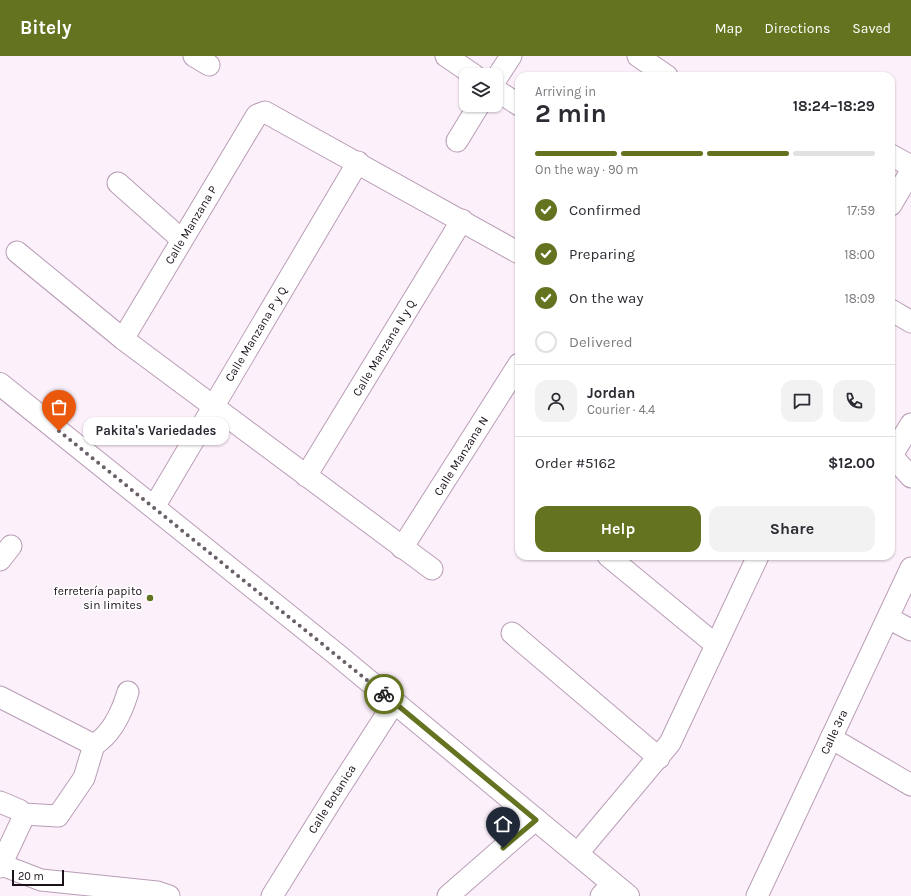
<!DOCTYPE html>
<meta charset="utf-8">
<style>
:root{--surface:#fff;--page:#f2f2f3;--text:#2b2b33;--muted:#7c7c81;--line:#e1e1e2;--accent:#63731f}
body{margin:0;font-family:Karla,sans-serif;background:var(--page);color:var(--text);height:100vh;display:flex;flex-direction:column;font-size:15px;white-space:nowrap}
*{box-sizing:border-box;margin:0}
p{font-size:13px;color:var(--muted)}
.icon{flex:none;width:22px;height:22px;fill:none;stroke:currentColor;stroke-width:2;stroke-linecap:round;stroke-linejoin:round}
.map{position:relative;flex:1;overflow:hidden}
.drawer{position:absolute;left:515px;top:16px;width:380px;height:488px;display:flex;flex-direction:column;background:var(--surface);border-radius:12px;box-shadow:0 1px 3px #0004}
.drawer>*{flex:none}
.tools{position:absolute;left:459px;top:12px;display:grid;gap:8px}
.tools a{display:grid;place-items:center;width:44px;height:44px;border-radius:8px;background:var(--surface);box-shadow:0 1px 3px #0004;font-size:20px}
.scale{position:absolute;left:12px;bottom:10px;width:52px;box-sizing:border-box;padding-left:4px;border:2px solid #1a111a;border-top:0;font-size:11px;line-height:14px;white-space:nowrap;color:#1a111a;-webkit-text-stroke:3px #fff;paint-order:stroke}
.pin{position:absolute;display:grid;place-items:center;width:34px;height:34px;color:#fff;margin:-41px -17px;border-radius:50% 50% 50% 0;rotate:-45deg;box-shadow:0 0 4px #0007}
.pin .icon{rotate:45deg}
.courier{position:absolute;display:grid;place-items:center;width:40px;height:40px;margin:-20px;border:3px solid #63731f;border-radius:50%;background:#fff;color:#222;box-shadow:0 1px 5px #0007}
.bubble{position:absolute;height:28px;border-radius:12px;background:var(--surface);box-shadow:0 1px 3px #0004;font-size:13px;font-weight:700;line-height:28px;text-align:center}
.head em{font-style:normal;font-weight:700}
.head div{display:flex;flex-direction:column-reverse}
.head{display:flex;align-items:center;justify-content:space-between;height:68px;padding:0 20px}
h1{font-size:26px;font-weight:700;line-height:30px}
.bar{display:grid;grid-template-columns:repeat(4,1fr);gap:6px 4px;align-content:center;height:48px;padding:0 20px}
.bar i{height:5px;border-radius:3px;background:var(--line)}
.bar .on{background:var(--accent)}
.bar p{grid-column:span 4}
.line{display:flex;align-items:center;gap:10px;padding:0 20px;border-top:1px solid var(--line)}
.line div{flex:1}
.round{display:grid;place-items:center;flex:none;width:42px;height:42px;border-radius:12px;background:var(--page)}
ol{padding:0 20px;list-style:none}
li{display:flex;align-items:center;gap:12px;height:44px}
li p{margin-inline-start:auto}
li .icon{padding:4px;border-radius:50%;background:var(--accent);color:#fff;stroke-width:4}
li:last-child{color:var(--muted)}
li i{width:22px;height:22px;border:2px solid var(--line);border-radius:50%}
.cta{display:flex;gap:8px;margin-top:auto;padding:8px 20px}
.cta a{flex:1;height:46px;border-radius:12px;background:var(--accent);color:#fff;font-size:16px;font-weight:700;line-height:46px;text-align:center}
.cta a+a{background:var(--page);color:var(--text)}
header{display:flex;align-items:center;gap:24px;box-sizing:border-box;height:56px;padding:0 20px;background:var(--accent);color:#fff}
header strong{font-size:19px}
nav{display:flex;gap:22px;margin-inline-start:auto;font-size:14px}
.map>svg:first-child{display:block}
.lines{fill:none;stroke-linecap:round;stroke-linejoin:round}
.minor-casing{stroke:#b99db6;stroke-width:23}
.tertiary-casing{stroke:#b99db6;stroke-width:24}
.minor{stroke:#fff;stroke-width:21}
.tertiary{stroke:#fff;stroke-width:22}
.done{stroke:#695f69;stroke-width:4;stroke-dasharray:0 7.2}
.route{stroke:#63731f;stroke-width:5}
.poi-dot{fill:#63731f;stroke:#fff;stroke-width:1.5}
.labels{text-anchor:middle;stroke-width:3.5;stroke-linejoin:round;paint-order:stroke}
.street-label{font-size:12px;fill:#1a111a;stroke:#fff}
.poi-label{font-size:12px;fill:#1a111a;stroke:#fff;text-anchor:end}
</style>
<header>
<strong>Bitely</strong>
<nav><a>Map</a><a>Directions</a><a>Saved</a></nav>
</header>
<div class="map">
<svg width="911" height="840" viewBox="0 0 911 840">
<rect width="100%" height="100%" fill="#fcf0fb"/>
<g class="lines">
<g class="minor-casing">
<g id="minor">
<polyline points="194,0 209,9"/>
<polyline points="446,0 474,19"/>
<polyline points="638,0 667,20"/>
<polyline points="496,23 511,0"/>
<polyline points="496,34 519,49"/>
<polyline points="457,85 479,49"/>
<polyline points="891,99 911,110"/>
<polyline points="118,127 181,183"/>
<polyline points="891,149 911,115"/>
<polyline points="17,196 123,283 432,513"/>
<polyline points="891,254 911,266"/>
<polyline points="123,283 257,59 265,56 519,197"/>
<polyline points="891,399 911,421"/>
<polyline points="892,399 911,368"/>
<polyline points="306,420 462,164"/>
<polyline points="154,451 358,106"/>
<polyline points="402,492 519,308"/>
<polyline points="608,500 716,589"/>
<polyline points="0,504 11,490"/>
<polyline points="888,562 911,574"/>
<polyline points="512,577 659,702"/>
<polyline points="0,641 94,689 84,722 58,760 23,758"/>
<polyline points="831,682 911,729"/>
<path d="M94,689C112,678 122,656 128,636"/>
<polyline points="0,746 19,754 23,758"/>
<polyline points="577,798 670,687 758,500"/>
<polyline points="2,809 41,824 157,836 169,840"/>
<polyline points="0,811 23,762 23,758"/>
<polyline points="272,840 336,737 394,647"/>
<polyline points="448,840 536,763"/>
<polyline points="601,840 613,827"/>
<polyline points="757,840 911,512"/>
</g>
</g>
<g class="tertiary-casing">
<polyline id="tertiary" points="0,328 335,597 628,840"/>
</g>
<use href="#minor" class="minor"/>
<use href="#tertiary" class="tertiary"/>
</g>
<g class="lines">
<polyline class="done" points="59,375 384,638"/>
<polyline class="route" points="384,638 536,764 503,792"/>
</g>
<circle class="poi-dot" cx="150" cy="542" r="4"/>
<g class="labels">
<g class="street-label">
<text transform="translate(191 169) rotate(-59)" y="4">Calle Manzana P</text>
<text transform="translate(256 278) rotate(-59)" y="4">Calle Manzana P y Q</text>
<text transform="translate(384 292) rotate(-59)" y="4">Calle Manzana N y Q</text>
<text transform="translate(461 400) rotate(-58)" y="4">Calle Manzana N</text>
<text transform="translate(834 676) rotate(-65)" y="4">Calle 3ra</text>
<text transform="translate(332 743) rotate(-58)" y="4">Calle Botanica</text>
</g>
<g class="poi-label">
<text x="142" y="539">ferretería papito<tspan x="142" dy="14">sin limites</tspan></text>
</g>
</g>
</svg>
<div class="tools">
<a><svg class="icon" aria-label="layers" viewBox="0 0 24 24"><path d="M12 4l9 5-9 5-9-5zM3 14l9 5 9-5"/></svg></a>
</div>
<div class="scale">20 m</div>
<div class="pin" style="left:59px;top:375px;background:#ea580c"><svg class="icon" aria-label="bag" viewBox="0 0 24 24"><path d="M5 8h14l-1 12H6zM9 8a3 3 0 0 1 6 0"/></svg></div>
<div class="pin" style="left:503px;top:792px;background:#1f2937"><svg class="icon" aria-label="home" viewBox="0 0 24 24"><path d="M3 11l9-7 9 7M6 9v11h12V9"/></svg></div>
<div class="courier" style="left:384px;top:638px"><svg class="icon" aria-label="bike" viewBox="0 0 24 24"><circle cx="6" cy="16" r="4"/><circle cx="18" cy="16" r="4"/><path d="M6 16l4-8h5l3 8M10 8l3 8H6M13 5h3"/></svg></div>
<div class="bubble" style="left:83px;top:361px;width:146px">Pakita's Variedades</div>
<section class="drawer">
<div class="head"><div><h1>2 min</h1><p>Arriving in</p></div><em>18:24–18:29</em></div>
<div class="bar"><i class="on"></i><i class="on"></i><i class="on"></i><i></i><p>On the way · 90 m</p></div>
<ol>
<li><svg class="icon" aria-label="check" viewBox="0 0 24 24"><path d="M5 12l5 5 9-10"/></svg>Confirmed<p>17:59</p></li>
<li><svg class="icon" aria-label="check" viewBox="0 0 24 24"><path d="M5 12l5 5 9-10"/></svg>Preparing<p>18:00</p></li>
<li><svg class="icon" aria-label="check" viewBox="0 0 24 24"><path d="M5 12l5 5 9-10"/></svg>On the way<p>18:09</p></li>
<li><i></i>Delivered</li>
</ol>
<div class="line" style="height:72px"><a class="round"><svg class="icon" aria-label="person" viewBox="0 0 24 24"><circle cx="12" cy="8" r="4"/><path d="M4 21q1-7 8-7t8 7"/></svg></a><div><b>Jordan</b><p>Courier · 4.4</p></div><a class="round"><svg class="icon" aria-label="chat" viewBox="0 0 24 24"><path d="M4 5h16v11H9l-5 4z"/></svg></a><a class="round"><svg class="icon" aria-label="phone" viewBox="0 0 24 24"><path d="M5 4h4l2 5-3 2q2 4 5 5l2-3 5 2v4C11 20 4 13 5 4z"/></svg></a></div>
<div class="line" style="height:52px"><div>Order #5162</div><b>$12.00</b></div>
<div class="cta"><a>Help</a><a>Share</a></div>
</section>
</div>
